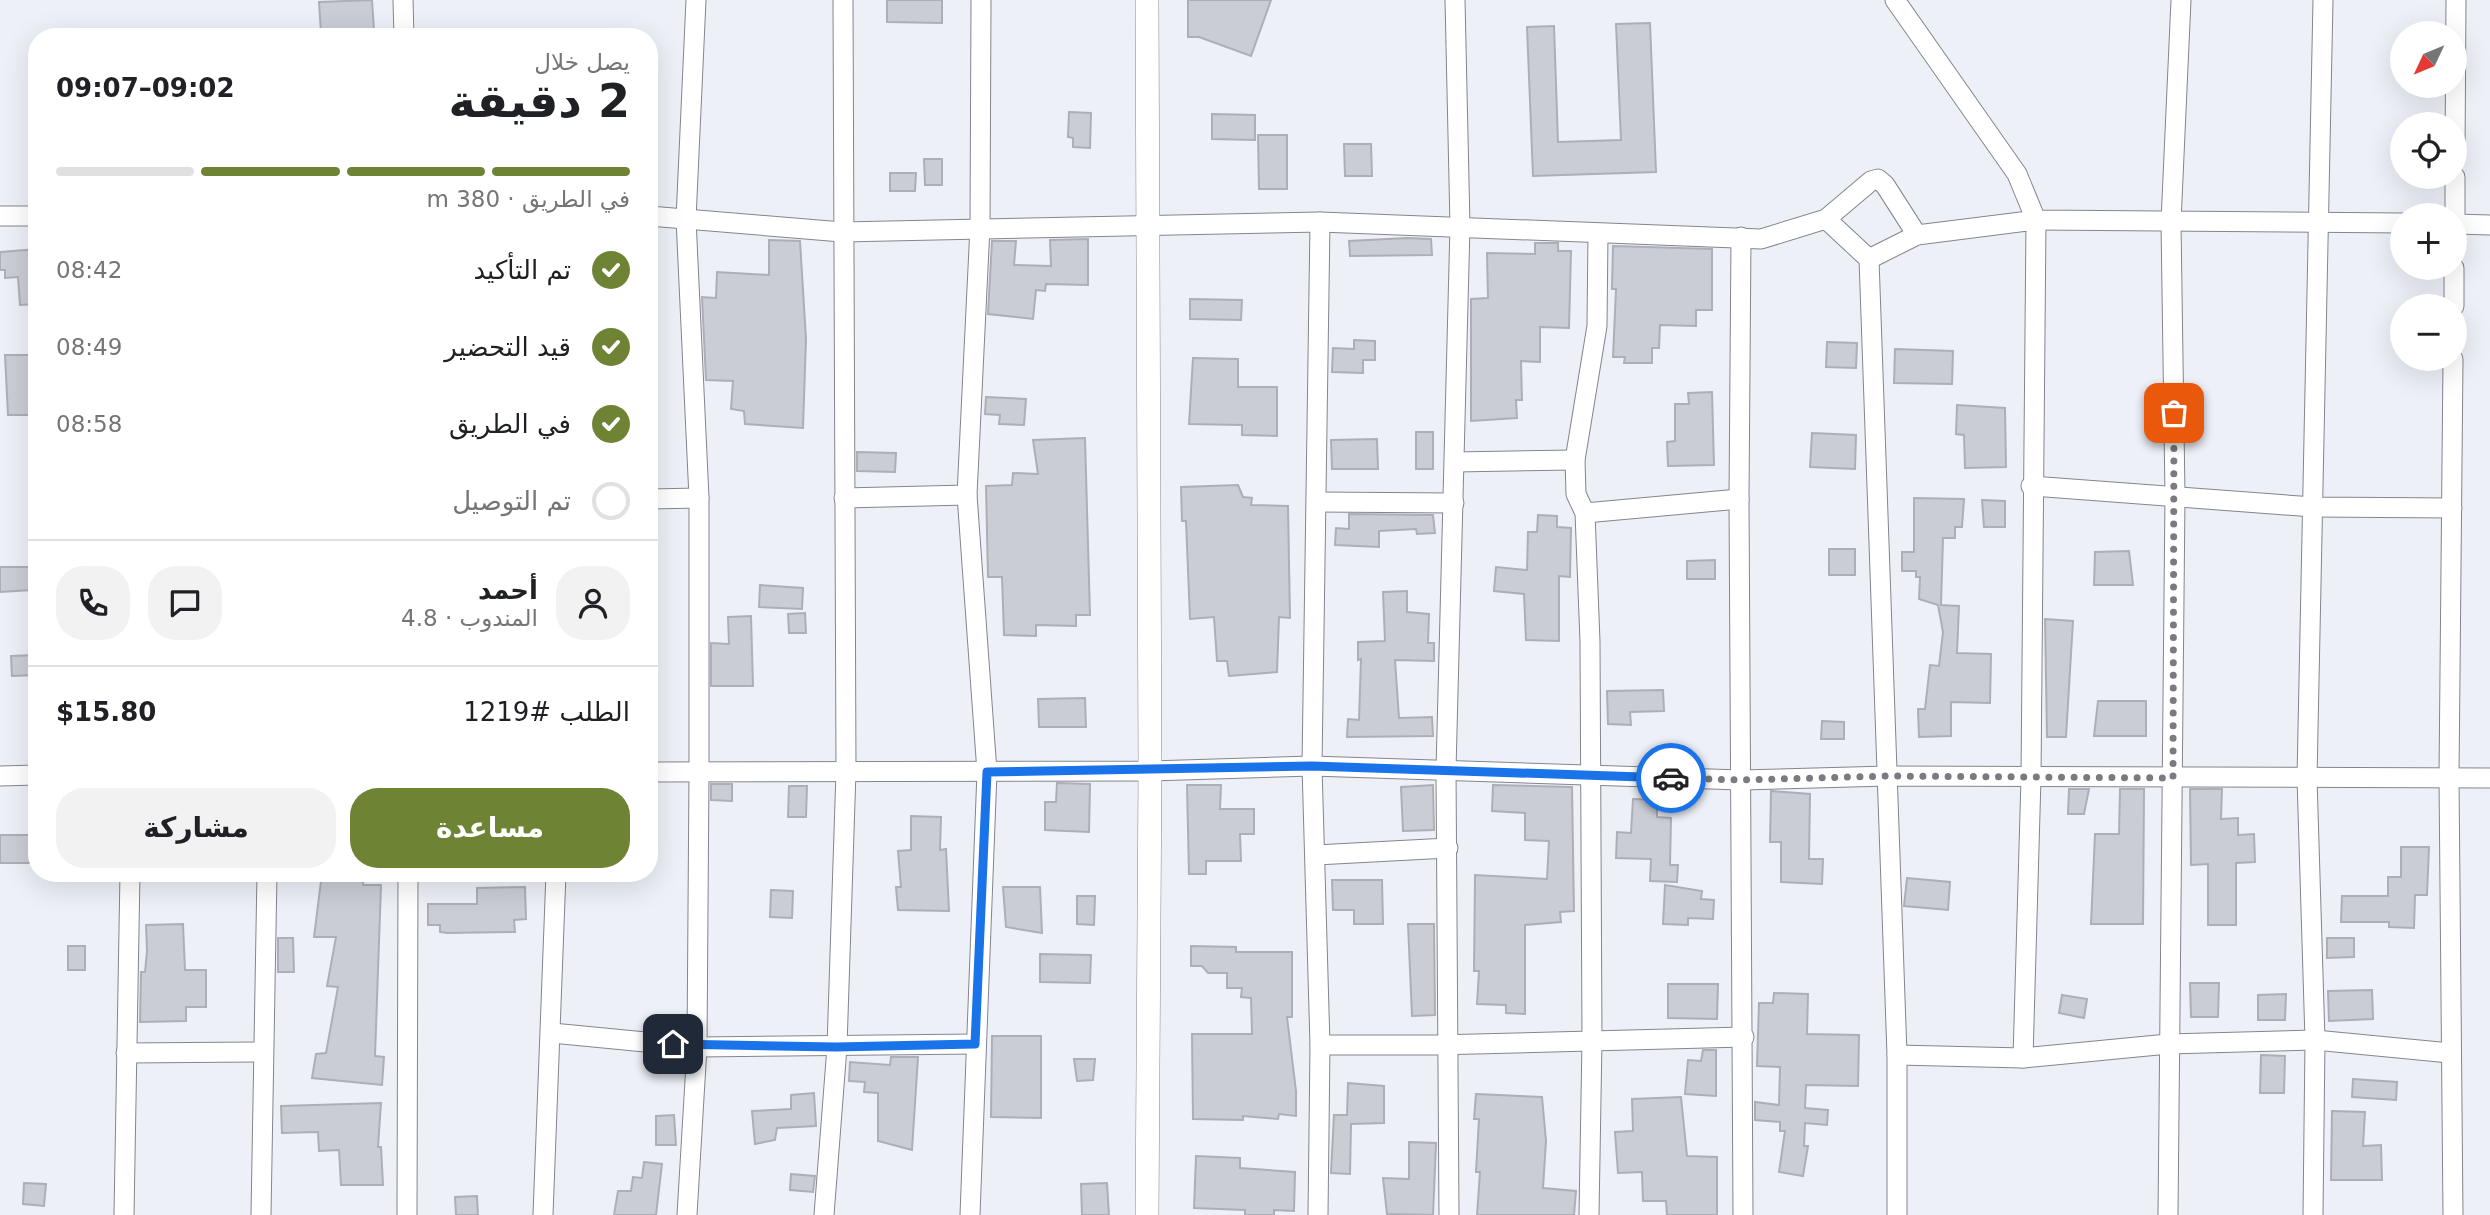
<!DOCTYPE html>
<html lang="ar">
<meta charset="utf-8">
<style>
:root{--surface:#fff;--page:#f2f2f2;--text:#202124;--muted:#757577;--line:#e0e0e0;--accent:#6f8334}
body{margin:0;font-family:"DejaVu Sans",Cairo,sans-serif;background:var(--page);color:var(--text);direction:rtl;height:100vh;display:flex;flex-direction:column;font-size:26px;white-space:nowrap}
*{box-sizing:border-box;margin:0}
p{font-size:23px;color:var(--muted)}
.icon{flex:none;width:38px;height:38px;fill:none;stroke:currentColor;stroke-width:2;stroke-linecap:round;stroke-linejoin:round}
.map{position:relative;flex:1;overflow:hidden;direction:ltr}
.panel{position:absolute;left:28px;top:28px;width:630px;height:854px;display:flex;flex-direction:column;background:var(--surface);border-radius:28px;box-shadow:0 7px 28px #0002;direction:rtl}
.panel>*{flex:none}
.needle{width:46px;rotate:226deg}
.controls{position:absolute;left:2390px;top:21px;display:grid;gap:14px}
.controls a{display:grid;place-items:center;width:77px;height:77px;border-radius:50%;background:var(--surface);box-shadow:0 7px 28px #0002;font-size:35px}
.pin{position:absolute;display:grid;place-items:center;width:60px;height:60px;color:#fff;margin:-30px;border-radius:14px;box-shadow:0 4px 10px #0006}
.courier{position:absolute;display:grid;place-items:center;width:70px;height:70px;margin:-35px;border:5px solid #1a73e8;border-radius:50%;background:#fff;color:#222;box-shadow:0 2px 9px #0007}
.head em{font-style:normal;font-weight:700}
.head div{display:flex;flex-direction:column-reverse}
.head{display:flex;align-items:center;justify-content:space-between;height:119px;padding:0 28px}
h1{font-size:46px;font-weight:700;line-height:52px}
.bar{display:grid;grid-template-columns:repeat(4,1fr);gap:10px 7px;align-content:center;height:84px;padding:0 28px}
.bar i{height:9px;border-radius:5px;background:var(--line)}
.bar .active{background:var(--accent)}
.bar p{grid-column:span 4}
.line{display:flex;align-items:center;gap:18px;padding:0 28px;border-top:2px solid var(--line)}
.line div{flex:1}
.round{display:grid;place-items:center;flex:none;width:74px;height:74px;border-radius:28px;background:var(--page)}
ol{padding:0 28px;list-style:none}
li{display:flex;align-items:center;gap:21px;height:77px}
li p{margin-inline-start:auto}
li .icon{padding:7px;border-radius:50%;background:var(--accent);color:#fff;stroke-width:4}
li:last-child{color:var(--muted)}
li i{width:38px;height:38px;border:4px solid var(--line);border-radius:50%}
.action{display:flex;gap:14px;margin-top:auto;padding:14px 28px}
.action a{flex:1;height:80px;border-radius:28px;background:var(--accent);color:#fff;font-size:28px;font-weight:700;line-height:80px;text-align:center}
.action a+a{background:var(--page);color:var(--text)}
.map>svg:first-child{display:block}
.building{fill:#cbcdd5;stroke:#adaeb6;stroke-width:2}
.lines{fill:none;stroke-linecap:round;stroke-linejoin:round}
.minor-casing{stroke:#84858d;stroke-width:21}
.tertiary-casing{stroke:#84858d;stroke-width:24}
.minor{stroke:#fff;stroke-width:19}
.tertiary{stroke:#fff;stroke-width:23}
.done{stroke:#7a7a80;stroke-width:7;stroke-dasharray:0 12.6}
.route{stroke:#1a73e8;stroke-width:9}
</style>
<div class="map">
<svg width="2490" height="1215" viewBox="0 0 2490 1215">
<rect width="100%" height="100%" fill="#eef0f8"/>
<g class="building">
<polygon points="372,0 374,30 321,33 319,2"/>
<polygon points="887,0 942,0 942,23 887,22"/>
<polygon points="1188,0 1271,0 1251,56 1199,37 1188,37"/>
<polygon points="1650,23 1656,172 1533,176 1527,27 1554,26 1558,142 1621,140 1616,24"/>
<polygon points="1069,112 1091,113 1090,148 1073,147 1073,138 1068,137"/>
<polygon points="1212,114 1255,115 1255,140 1212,139"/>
<polygon points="1258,135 1287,135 1287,189 1259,189"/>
<polygon points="1344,144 1371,144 1372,176 1345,176"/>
<polygon points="924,159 942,159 942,185 925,185"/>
<polygon points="890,173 916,173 915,191 890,191"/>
<polygon points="1407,238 1431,239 1432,255 1350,256 1349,241"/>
<polygon points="1088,239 1088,285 1046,284 1045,291 1036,290 1033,319 988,314 992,241 1016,241 1014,265 1051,266 1050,240"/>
<polygon points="769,240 800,241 806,339 803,428 745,424 744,411 731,409 733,381 706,380 702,297 716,298 717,272 769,275"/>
<polygon points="1535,243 1558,243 1558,251 1571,251 1569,328 1540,327 1540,362 1521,361 1522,400 1516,400 1517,418 1471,421 1471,299 1488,298 1487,253 1535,254"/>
<polygon points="1613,246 1712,249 1712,310 1696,310 1696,326 1660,325 1659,348 1652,348 1652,363 1624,363 1625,357 1613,357 1616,289 1612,289"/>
<polygon points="37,249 37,304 20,305 18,277 5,278 5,270 0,270 0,252"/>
<polygon points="1190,299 1242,300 1241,320 1190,319"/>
<polygon points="1354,340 1375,341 1375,360 1363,360 1363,373 1332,372 1333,348 1354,349"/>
<polygon points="1827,342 1857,343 1856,368 1826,367"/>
<polygon points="1895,349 1953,351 1952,384 1894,383"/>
<polygon points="5,355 37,355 36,415 8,415"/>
<polygon points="1193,358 1238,359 1238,387 1277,387 1277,436 1242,435 1242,425 1189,424"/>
<polygon points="1712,392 1714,465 1668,466 1667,442 1675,441 1675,404 1689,404 1688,393"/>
<polygon points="986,397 1026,399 1024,425 999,424 1000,415 985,414"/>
<polygon points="1957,405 2005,408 2006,467 1965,468 1964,435 1956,434"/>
<rect x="1416" y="432" width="17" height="37"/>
<polygon points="1812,433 1856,435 1855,469 1810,467"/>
<polygon points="1085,438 1090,615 1076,615 1076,626 1036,625 1036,636 1004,635 1002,577 988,577 986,486 1012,485 1013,473 1038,474 1033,440"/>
<polygon points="1377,439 1378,469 1332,469 1331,440"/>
<polygon points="857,452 896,453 895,472 857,471"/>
<polygon points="1238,485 1243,497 1252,498 1251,505 1288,506 1290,618 1279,617 1277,672 1229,676 1227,661 1217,661 1214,617 1190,619 1186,521 1182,521 1181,487"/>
<polygon points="1914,498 1964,499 1962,527 1955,527 1955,538 1943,538 1941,605 1959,606 1957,653 1991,654 1990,703 1951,702 1951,736 1919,737 1918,709 1925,709 1930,665 1939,666 1943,632 1938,605 1919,599 1920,577 1916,577 1916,571 1902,571 1902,552 1914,552"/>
<polygon points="1982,500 2005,501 2005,527 1984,527"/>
<polygon points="1349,514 1433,515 1435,533 1417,534 1416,529 1379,531 1379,547 1335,545 1336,528 1349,529"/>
<polygon points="1538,515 1557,516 1557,527 1571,528 1570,577 1559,576 1559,641 1526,640 1524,594 1494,591 1496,567 1527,570 1528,532 1537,532"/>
<rect x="1829" y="549" width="26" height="26"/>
<polygon points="2129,551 2133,585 2094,585 2095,552"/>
<polygon points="1715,560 1715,579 1687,579 1687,561"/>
<polygon points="0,567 30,567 31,590 0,592"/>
<polygon points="760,585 803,588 802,609 759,607"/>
<polygon points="1407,591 1407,612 1429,614 1428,643 1434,643 1434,661 1395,660 1399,718 1432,717 1433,736 1347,737 1348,719 1359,720 1361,659 1358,660 1358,642 1385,641 1383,592"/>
<polygon points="805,613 806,633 789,633 788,614"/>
<polygon points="751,616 753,686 711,686 711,643 729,644 728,617"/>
<polygon points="2045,619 2073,621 2066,737 2047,737"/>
<polygon points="37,655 37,675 12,676 11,656"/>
<polygon points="1663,690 1664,711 1630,712 1631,725 1608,724 1607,691"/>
<polygon points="1085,698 1086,727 1039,727 1038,699"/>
<polygon points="2098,701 2146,701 2146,736 2094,736"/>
<polygon points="1822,721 1844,722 1844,739 1821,739"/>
<polygon points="1057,783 1090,784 1089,832 1045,830 1045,802 1056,802"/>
<polygon points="711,784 732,784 732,801 711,800"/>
<polygon points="1187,785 1221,785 1220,809 1254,809 1254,834 1240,834 1241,861 1206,861 1206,874 1189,874"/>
<polygon points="1433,785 1434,830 1403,831 1401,787"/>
<polygon points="1493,785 1572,787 1574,911 1560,912 1561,922 1525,925 1525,1014 1506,1013 1506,1005 1477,1004 1479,971 1474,971 1475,875 1547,879 1549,841 1525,840 1525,813 1492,811"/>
<polygon points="789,786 807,786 806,817 788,817"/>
<polygon points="2069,789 2089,789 2084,814 2068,814"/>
<polygon points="2120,789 2144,789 2143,924 2091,924 2095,834 2119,834"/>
<polygon points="2190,789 2222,789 2221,819 2238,818 2238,835 2254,834 2255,862 2236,863 2236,925 2208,925 2208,864 2191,865"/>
<polygon points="1771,791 1810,794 1809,859 1823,859 1822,884 1781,882 1781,842 1770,842"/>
<polygon points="1633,799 1657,800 1657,817 1671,818 1670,865 1678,865 1677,882 1650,881 1651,859 1616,858 1617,832 1631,833"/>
<polygon points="911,816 941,817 940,850 946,849 949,911 898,910 896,887 901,887 898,851 911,850"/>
<rect x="0" y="835" width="37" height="28"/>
<polygon points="2401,847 2429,847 2427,895 2415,895 2414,928 2389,927 2389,922 2341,922 2342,896 2388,896 2388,877 2401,877"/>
<polygon points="322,873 363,873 363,885 381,885 375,1056 384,1057 382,1085 312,1078 316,1054 326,1053 338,987 327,986 336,937 314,937"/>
<polygon points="1907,878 1950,882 1948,910 1904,906"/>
<polygon points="1332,880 1382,880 1383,924 1354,924 1354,910 1333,910"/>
<polygon points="1665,885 1702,891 1701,899 1714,900 1713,919 1688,918 1688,925 1663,924"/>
<polygon points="525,887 526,919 514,920 515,932 447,933 440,932 440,925 428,925 428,904 477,904 477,888"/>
<polygon points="1003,887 1040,887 1042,933 1006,927"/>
<polygon points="771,890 793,891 792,918 770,917"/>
<polygon points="1077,896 1095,896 1094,925 1077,924"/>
<polygon points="183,924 185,970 206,970 206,1007 186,1007 186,1021 140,1022 141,972 145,972 147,951 146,925"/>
<polygon points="1408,924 1434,924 1435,1015 1412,1016"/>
<polygon points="278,938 293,938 294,972 278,972"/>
<polygon points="2327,938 2354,938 2354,957 2327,958"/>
<rect x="68" y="946" width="17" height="24"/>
<polygon points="1191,946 1236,947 1236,952 1292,952 1292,1017 1287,1017 1296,1091 1296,1116 1279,1114 1278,1119 1243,1116 1243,1120 1193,1119 1192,1034 1252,1034 1251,998 1241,997 1242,988 1227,988 1227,973 1208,973 1202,966 1191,966"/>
<polygon points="1040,954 1091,955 1090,983 1040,982"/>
<polygon points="2190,983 2219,983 2218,1017 2191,1017"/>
<polygon points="1668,984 1718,984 1717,1019 1668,1018"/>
<polygon points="2372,990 2373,1019 2329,1021 2328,991"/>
<polygon points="1774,993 1808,994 1807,1034 1859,1035 1858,1086 1806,1085 1805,1108 1828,1110 1827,1125 1805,1123 1804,1146 1808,1146 1803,1176 1779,1172 1785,1131 1780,1131 1780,1122 1755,1120 1755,1102 1779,1105 1780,1067 1757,1066 1759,1003 1773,1003"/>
<polygon points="2286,994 2285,1020 2258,1020 2258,995"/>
<polygon points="2062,995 2087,999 2084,1018 2059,1013"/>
<polygon points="992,1036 1041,1036 1041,1118 991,1117"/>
<polygon points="1703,1050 1716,1050 1716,1096 1685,1094 1688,1060 1701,1061"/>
<polygon points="2261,1055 2285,1056 2284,1093 2260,1093"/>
<polygon points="891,1057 918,1057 912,1150 878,1141 878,1093 864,1092 865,1082 849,1081 850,1062 890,1065"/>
<polygon points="1074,1059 1095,1059 1093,1080 1077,1081"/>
<polygon points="2353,1079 2397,1082 2396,1100 2352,1097"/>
<polygon points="1348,1083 1384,1086 1384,1123 1351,1124 1350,1174 1331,1173 1334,1115 1347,1115"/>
<polygon points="814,1093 816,1126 777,1128 775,1140 755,1144 752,1111 791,1109 791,1095"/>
<polygon points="1476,1094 1542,1097 1546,1141 1543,1188 1576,1191 1574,1215 1477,1215 1480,1172 1476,1172 1479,1119 1474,1119"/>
<polygon points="1681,1097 1687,1156 1717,1157 1717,1215 1667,1215 1666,1201 1643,1201 1642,1172 1618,1173 1615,1132 1633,1131 1632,1099"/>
<polygon points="381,1103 378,1147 381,1147 383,1185 341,1185 339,1150 319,1151 318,1132 282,1133 281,1106"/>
<polygon points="2332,1111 2365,1112 2363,1146 2381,1145 2382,1180 2331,1180"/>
<polygon points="674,1115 676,1145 656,1145 656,1116"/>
<polygon points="1409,1142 1436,1143 1433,1215 1387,1214 1383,1178 1409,1179"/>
<polygon points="1196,1156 1240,1158 1240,1168 1295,1172 1294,1211 1274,1210 1274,1215 1245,1215 1245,1210 1194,1208"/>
<polygon points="644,1162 662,1164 656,1215 614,1215 618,1191 631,1191 633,1177 642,1178"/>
<polygon points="791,1174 815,1176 813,1192 790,1190"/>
<polygon points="24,1183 46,1184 44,1206 23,1204"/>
<polygon points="1107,1183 1109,1215 1082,1215 1081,1184"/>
<polygon points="477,1196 478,1215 456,1215 455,1197"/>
</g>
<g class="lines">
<g class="minor-casing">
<g id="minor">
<polyline points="403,0 404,37"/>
<polyline points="1895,0 2017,174 2036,220 2403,223"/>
<polyline points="2455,156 2456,0"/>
<polyline points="2455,215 2455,177"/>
<polyline points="0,216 37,216"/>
<polyline points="649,216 842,232 1320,222 1761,239 1826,219 1871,181 1878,179 1885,185 1917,235"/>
<polyline points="1826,219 1869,259 1897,1055 1897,1215"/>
<polyline points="2455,224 2490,225"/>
<polyline points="1741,237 1739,499 1743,1215"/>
<polyline points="1869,259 1917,235 2036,220 2031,778 2023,1058"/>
<polyline points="2454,306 2454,268"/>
<polyline points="1455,462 1575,460"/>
<polyline points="2031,486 2313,507 2452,508"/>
<polyline points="844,498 967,495"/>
<polyline points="649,499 699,498"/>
<polyline points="1317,502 1454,503"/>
<polyline points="1585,513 1739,499"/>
<polyline points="649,772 1150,771 1312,766 1741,780 1888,776 2490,778"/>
<polyline points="0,776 37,775"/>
<polyline points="1316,855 1448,848"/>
<polyline points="552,1033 697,1047 976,1044"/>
<polyline points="1320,1045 1435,1045 1744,1037"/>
<polyline points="126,1053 263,1052"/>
<polyline points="1897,1055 2023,1058 2168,1044 2315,1040 2450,1053"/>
<polyline points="124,1215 130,873"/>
<polyline points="261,1215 267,873"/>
<polyline points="407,1215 408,873"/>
<polyline points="543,1215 556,873"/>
<polyline points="687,1215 697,1047 699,772 699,498 686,219 696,0"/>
<polyline points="824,1215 837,1047 846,771 843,0"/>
<polyline points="970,1215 987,772 967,495 980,227 981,0"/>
<polyline points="1318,1215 1320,1045 1312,766 1320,222"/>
<polyline points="1449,1215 1446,770 1460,226 1455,0"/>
<polyline points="1589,1215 1592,1040 1590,642 1585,513 1576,494 1575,460 1597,326 1598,234"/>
<polyline points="2168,1215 2175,495 2171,222 2181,0"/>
<polyline points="2313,1215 2315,1040 2307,778 2323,0"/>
<polyline points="2453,1215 2449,778 2453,359"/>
</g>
</g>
<g class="tertiary-casing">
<polyline id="tertiary" points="1147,1215 1150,771 1147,0"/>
</g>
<use href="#minor" class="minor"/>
<use href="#tertiary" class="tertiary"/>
</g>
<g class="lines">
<polyline class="done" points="1671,778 1741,780 1888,776 2173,778 2174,413"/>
<polyline class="route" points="673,1044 836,1047 975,1044 987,772 1312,766 1671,778"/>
</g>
</svg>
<div class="controls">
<a><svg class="needle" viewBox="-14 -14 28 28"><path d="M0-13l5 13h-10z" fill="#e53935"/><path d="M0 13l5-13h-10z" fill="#757577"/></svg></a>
<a><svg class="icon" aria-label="locate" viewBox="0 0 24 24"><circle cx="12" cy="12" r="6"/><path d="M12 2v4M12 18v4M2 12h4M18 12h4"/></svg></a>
<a>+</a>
<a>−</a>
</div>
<div class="pin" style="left:2174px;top:413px;background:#ea580c"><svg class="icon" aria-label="bag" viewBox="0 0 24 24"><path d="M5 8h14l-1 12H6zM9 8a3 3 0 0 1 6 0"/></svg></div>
<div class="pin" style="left:673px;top:1044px;background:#1f2937"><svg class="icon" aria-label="home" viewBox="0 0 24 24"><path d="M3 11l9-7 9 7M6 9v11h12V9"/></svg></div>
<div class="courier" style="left:1671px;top:778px"><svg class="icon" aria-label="car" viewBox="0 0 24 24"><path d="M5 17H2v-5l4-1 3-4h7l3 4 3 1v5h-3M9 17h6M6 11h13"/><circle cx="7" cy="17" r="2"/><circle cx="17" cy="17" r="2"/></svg></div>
<section class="panel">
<div class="head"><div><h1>2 دقيقة</h1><p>يصل خلال</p></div><em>09:02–09:07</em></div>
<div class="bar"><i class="active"></i><i class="active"></i><i class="active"></i><i></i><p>في الطريق · 380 m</p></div>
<ol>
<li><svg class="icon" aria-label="check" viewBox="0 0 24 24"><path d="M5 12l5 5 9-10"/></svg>تم التأكيد<p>08:42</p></li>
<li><svg class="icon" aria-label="check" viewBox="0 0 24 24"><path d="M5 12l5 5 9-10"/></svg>قيد التحضير<p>08:49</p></li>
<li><svg class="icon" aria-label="check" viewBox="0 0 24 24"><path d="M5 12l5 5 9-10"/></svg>في الطريق<p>08:58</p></li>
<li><i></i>تم التوصيل</li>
</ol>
<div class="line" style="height:126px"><a class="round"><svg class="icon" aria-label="person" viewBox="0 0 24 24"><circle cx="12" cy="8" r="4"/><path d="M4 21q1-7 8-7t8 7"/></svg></a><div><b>أحمد</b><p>المندوب · 4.8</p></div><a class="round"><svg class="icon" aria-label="chat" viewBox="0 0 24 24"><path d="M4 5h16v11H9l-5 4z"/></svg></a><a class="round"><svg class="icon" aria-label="phone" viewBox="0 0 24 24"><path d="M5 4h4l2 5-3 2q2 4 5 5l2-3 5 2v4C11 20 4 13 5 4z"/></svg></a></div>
<div class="line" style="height:91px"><div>الطلب #1219</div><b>$15.80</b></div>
<div class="action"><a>مساعدة</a><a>مشاركة</a></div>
</section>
</div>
